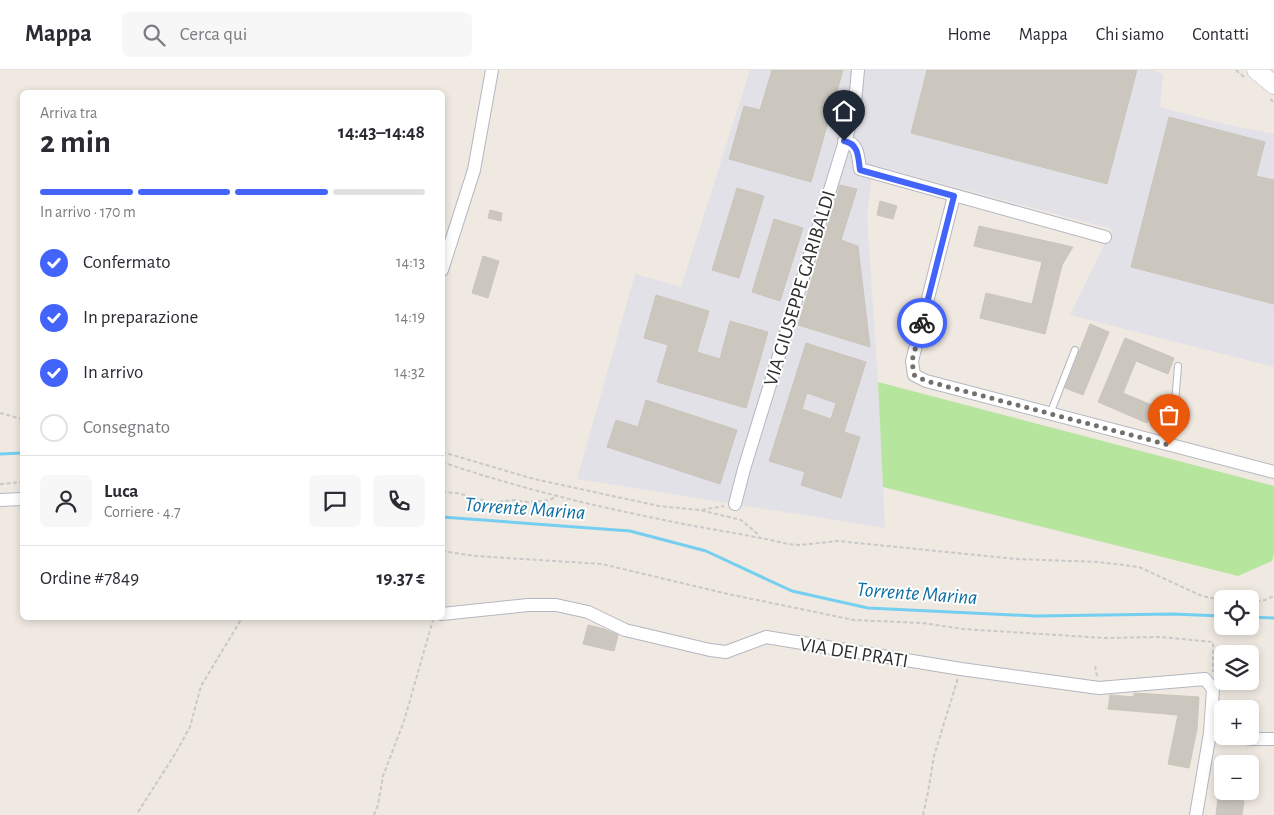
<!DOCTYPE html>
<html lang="it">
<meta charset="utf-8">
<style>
:root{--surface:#fff;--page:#f7f7f7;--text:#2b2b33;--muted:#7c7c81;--line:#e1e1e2;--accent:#4264fb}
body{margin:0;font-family:"Alegreya Sans",sans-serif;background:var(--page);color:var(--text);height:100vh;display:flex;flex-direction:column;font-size:19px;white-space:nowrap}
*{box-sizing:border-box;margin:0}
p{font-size:16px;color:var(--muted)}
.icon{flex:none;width:28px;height:28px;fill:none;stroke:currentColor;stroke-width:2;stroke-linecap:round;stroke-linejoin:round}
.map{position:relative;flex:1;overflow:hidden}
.panel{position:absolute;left:20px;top:20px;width:425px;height:530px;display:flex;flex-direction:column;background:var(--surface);border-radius:8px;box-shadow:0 2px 8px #0003}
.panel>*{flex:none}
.fabs{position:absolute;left:1214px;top:520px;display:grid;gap:10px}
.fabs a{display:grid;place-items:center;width:45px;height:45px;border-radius:8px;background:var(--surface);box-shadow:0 2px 8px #0003;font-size:25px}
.pin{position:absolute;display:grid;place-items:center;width:42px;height:42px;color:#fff;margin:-51px -21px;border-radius:50% 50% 50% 0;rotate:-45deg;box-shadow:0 0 5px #0007}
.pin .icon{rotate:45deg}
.courier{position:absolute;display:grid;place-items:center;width:50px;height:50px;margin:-25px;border:4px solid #4264fb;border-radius:50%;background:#fff;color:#222;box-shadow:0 1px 6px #0007}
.overview em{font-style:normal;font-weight:600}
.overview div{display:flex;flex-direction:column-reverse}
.overview{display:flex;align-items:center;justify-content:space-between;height:85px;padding:0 20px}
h1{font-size:32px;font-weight:600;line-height:38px}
.bar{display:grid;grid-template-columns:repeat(4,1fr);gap:8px 5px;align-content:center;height:60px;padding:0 20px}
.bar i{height:6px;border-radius:4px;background:var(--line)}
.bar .current{background:var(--accent)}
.bar p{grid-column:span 4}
.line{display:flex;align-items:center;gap:12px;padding:0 20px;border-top:1px solid var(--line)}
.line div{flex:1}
.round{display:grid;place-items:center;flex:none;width:52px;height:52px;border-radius:8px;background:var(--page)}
ol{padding:0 20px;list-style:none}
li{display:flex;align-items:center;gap:15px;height:55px}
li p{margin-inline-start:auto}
li .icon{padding:5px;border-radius:50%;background:var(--accent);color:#fff;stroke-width:4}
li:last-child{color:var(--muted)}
li i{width:28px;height:28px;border:2px solid var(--line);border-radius:50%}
header{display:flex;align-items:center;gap:30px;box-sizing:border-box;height:70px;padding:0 25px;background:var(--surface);border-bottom:1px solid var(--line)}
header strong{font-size:24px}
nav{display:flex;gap:28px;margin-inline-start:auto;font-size:18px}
.search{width:350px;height:45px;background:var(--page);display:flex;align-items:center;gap:12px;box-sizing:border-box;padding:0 18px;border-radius:8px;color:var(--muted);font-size:19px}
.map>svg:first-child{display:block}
.industrial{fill:#e3e1e8}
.green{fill:#b6e59e}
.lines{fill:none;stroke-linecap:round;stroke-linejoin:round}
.stream{stroke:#75cff0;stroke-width:3}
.building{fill:#cbc7bf;stroke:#cbc5ba;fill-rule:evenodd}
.service-casing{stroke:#b4b7c1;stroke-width:8}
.minor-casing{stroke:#b4b7c1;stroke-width:14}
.secondary-casing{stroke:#b4b7c1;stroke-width:19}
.path{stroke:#c9c9c9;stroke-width:2;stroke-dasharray:4 2.5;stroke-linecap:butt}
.service{stroke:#fff;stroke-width:6}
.minor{stroke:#fff;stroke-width:12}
.secondary{stroke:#fff;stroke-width:18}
.done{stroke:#726f6d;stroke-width:5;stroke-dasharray:0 9}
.route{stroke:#4264fb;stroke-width:6}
.labels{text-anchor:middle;stroke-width:4;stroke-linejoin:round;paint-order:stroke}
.street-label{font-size:20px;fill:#2e2e2e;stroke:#fff}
.water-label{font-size:21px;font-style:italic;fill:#0d6fa3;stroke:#fff}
</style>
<header>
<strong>Mappa</strong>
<div class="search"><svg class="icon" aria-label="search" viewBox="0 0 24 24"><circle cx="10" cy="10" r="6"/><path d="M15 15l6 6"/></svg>Cerca qui</div>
<nav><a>Home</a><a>Mappa</a><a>Chi siamo</a><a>Contatti</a></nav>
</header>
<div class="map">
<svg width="1274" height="745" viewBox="0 0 1274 745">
<rect width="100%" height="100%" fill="#efe9e1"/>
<polygon class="industrial" points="750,0 1152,0 1163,4 1160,37 1220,53 1274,64 1274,297 1070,245 1112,159 873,95 867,146 878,312 885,458 577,409 635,204 681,217"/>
<polygon class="green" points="878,312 1274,416 1274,484 1272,491 1238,506 883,417"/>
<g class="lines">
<g class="stream">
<polyline points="0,384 22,383"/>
<polyline points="442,447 630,461 706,481 792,521 868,538 1036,546 1173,544 1222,546"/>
<polyline points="1250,547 1274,548"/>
</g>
</g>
<g class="building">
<polygon points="772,0 843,0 811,112 729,89 744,36 760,40"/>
<polygon points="927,0 1137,0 1107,114 911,63"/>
<polygon points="1169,47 1265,72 1256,106 1274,110 1274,234 1131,197"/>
<polygon points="840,115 857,119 841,170 858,176 870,277 798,255"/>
<polygon points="737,118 764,126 739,208 712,200"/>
<polygon points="880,131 897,136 893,149 877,145"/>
<polygon points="490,140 502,143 501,151 488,148"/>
<polygon points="774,149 803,158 780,231 752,222"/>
<polygon points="979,156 1073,177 1062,195 1045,264 980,248 986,223 1032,234 1042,192 974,176"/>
<polygon points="483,186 499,191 488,228 472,223"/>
<polygon points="656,225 709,241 697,282 720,289 730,251 768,262 746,338 657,312 668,275 644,268"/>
<polygon points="1090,254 1109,262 1083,325 1065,318"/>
<polygon points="1125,268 1174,288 1168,304 1136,291 1123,323 1154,336 1147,353 1098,332"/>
<path d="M806,273L866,292L844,362L860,367L841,428L801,415L805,402L769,391ZM807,323L836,333L831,349L802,339Z"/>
<polygon points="646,330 737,360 720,414 607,377 616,350 638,357"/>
<polygon points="588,555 604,559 618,565 614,581 583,574"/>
<polygon points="1134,623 1199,627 1197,659 1189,698 1168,694 1178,645 1108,639 1110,625 1134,627"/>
<polygon points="1218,728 1244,731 1242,745 1216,745"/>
</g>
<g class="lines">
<g class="service-casing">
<g id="service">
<polyline points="1050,344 1075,280"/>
<polyline points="1169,375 1173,357 1178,296"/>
</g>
</g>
<g class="minor-casing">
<g id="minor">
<path d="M844,71C859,73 858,87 860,99L1105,167"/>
<polyline points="954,126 912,291 914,305 926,311 1274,402"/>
<polyline points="442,200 474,100 492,0"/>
<polyline points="0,430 22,429"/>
<polyline points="735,434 744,399 854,42 858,0"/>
<polyline points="442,544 528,535 556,535 588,542 625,560 710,580 726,582 766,567 961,599 1099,618 1205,609 1213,619 1210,663 1196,745"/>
<polyline points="1210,663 1222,665"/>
<polyline points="1232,666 1252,669 1274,669"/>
</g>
</g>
<g class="secondary-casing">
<polyline id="secondary" points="1256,0 1274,15"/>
</g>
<g class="path">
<polyline points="1236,0 1244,7"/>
<polyline points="1270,29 1274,32"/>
<polyline points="0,343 22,349"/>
<polyline points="442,382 534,409 659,436 700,440 741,450 760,466"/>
<path d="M442,392C515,417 589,435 664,450C705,459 747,464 788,474L800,475L838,471L1016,489L1099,492L1139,497L1202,526L1222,530"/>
<polyline points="0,414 22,412"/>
<polyline points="442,422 457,423 492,433 512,430 528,432 543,431 550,430 557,425"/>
<polyline points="702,440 724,436"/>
<polyline points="442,481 475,486 602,494 728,524 854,550 922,553 963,559 1104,568 1160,567 1213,572 1213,602"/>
<polyline points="1250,532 1265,530 1274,526"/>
<polyline points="1095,596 1097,606"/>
<polyline points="138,742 175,684 190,657 201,616 242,548"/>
<polyline points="374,745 378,735 383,706 404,651 433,550"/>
<polyline points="923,745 928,722 934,686 958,608"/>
</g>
<use href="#service" class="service"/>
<use href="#minor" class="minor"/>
<use href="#secondary" class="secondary"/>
</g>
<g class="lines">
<polyline class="done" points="922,253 912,291 914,305 926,311 1169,375"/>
<path class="route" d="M844,71C859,74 858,87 860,100L954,126L922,253"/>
</g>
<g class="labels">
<g class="street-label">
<text transform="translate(799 218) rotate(-73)" y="7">VIA GIUSEPPE GARIBALDI</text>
<text transform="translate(854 582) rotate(9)" y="7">VIA DEI PRATI</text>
</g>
<g class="water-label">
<text transform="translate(525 438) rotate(4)" y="7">Torrente Marina</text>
<text transform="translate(917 523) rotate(4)" y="7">Torrente Marina</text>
</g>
</g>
</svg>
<div class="fabs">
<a><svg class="icon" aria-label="locate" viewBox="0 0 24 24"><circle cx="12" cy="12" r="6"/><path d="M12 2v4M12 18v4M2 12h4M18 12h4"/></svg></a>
<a><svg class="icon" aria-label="layers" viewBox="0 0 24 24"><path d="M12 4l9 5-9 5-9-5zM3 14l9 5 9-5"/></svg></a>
<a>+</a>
<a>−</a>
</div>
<div class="pin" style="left:1169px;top:375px;background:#ea580c"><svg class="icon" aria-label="bag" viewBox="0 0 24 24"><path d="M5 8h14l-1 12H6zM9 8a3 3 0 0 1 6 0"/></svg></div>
<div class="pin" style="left:844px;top:71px;background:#1f2937"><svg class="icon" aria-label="home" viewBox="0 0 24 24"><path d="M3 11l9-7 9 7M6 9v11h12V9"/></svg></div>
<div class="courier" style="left:922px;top:253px"><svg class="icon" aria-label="bike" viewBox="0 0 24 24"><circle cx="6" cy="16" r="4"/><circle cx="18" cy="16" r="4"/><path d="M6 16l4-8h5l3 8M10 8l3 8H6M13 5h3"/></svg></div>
<section class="panel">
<div class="overview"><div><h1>2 min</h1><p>Arriva tra</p></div><em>14:43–14:48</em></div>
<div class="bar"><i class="current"></i><i class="current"></i><i class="current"></i><i></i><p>In arrivo · 170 m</p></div>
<ol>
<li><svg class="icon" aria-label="check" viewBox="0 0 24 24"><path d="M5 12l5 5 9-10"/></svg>Confermato<p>14:13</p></li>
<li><svg class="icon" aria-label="check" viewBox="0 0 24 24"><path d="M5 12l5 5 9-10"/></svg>In preparazione<p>14:19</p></li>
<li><svg class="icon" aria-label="check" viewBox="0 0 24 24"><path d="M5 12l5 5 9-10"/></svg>In arrivo<p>14:32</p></li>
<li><i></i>Consegnato</li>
</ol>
<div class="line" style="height:90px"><a class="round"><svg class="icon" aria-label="person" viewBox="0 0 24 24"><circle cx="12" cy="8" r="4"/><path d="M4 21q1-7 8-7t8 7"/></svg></a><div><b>Luca</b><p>Corriere · 4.7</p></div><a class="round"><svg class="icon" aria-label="chat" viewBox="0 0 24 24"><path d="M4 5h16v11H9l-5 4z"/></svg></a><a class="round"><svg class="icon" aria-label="phone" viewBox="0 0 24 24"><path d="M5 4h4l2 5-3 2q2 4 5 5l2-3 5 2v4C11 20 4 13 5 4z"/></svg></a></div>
<div class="line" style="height:65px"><div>Ordine #7849</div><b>19.37 €</b></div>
</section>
</div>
